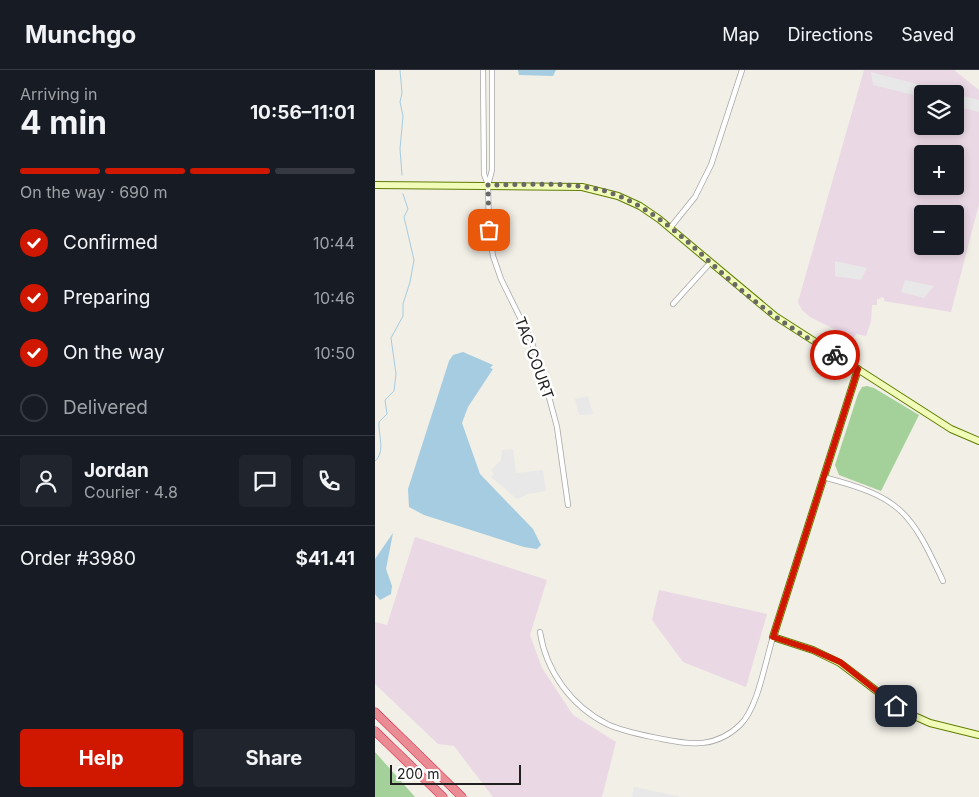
<!DOCTYPE html>
<meta charset="utf-8">
<style>
:root{--surface:#171b24;--page:#20242c;--text:#f1f3f6;--muted:#9ea1a6;--line:#363941;--accent:#d01800}
body{margin:0;font-family:Inter,sans-serif;background:var(--page);color:var(--text);height:100vh;display:flex;flex-direction:column;font-size:19px;white-space:nowrap}
*{box-sizing:border-box;margin:0}
p{font-size:16px;color:var(--muted)}
.icon{flex:none;width:28px;height:28px;fill:none;stroke:currentColor;stroke-width:2;stroke-linecap:round;stroke-linejoin:round}
.map{position:relative;flex:1;overflow:hidden}
.panel{display:flex;flex-direction:column;background:var(--surface);width:375px}
.panel>*{flex:none}
.buttons{position:absolute;left:539px;top:15px;display:grid;gap:10px}
.buttons a{display:grid;place-items:center;width:50px;height:50px;border-radius:5px;background:var(--surface);box-shadow:0 2px 8px #0003;font-size:25px}
.scale{position:absolute;left:15px;bottom:12px;width:131px;box-sizing:border-box;padding-left:5px;border:2px solid #202020;border-top:0;font-size:14px;line-height:18px;white-space:nowrap;color:#202020;-webkit-text-stroke:4px #fff;paint-order:stroke}
.pin{position:absolute;display:grid;place-items:center;width:42px;height:42px;color:#fff;margin:-21px;border-radius:10px;box-shadow:0 2px 8px #0006}
.courier{position:absolute;display:grid;place-items:center;width:50px;height:50px;margin:-25px;border:4px solid #d01800;border-radius:50%;background:#fff;color:#222;box-shadow:0 1px 6px #0007}
.summary em{font-style:normal;font-weight:700}
.summary div{display:flex;flex-direction:column-reverse}
.summary{display:flex;align-items:center;justify-content:space-between;height:85px;padding:0 20px}
h1{font-size:32px;font-weight:700;line-height:38px}
.bar{display:grid;grid-template-columns:repeat(4,1fr);gap:8px 5px;align-content:center;height:60px;padding:0 20px}
.bar i{height:6px;border-radius:4px;background:var(--line)}
.bar .on{background:var(--accent)}
.bar p{grid-column:span 4}
.line{display:flex;align-items:center;gap:12px;padding:0 20px;border-top:1px solid var(--line)}
.line div{flex:1}
.round{display:grid;place-items:center;flex:none;width:52px;height:52px;border-radius:5px;background:var(--page)}
ol{padding:0 20px;list-style:none}
li{display:flex;align-items:center;gap:15px;height:55px}
li p{margin-inline-start:auto}
li .icon{padding:5px;border-radius:50%;background:var(--accent);color:#fff;stroke-width:4}
li:last-child{color:var(--muted)}
li i{width:28px;height:28px;border:2px solid var(--line);border-radius:50%}
.primary-button{display:flex;gap:10px;margin-top:auto;padding:10px 20px}
.primary-button a{flex:1;height:58px;border-radius:5px;background:var(--accent);color:#fff;font-size:20px;font-weight:700;line-height:58px;text-align:center}
.primary-button a+a{background:var(--page);color:var(--text)}
header{display:flex;align-items:center;gap:30px;box-sizing:border-box;height:70px;padding:0 25px;background:var(--surface);border-bottom:1px solid var(--line)}
header strong{font-size:24px}
nav{display:flex;gap:28px;margin-inline-start:auto;font-size:18px}
main{display:flex;flex:1;min-height:0}
.map>svg:first-child{display:block}
.industrial{fill:#ead8e5;fill-rule:evenodd}
.forest{fill:#a4d19a}
.parking{fill:#e8e8e8}
.water{fill:#a5cce0}
.lines{fill:none;stroke-linecap:round;stroke-linejoin:round}
.stream{stroke:#a5cce0;stroke-width:1}
.street-casing{stroke:#a7a7a7;stroke-width:6}
.secondary-casing{stroke:#617d01;stroke-width:8}
.highway-casing{stroke:#e1214c;stroke-width:9}
.street{stroke:#fff;stroke-width:4.5}
.secondary{stroke:#f1fcb9;stroke-width:6}
.highway{stroke:#ea8c93;stroke-width:8}
.done{stroke:#696865;stroke-width:5;stroke-dasharray:0 9}
.route{stroke:#d01800;stroke-width:6}
.labels{text-anchor:middle;stroke-width:5;stroke-linejoin:round;paint-order:stroke}
.street-label{font-size:15px;fill:#202020;stroke:#fff}
</style>
<header>
<strong>Munchgo</strong>
<nav><a>Map</a><a>Directions</a><a>Saved</a></nav>
</header>
<main>
<section class="panel">
<div class="summary"><div><h1>4 min</h1><p>Arriving in</p></div><em>10:56–11:01</em></div>
<div class="bar"><i class="on"></i><i class="on"></i><i class="on"></i><i></i><p>On the way · 690 m</p></div>
<ol>
<li><svg class="icon" aria-label="check" viewBox="0 0 24 24"><path d="M5 12l5 5 9-10"/></svg>Confirmed<p>10:44</p></li>
<li><svg class="icon" aria-label="check" viewBox="0 0 24 24"><path d="M5 12l5 5 9-10"/></svg>Preparing<p>10:46</p></li>
<li><svg class="icon" aria-label="check" viewBox="0 0 24 24"><path d="M5 12l5 5 9-10"/></svg>On the way<p>10:50</p></li>
<li><i></i>Delivered</li>
</ol>
<div class="line" style="height:90px"><a class="round"><svg class="icon" aria-label="person" viewBox="0 0 24 24"><circle cx="12" cy="8" r="4"/><path d="M4 21q1-7 8-7t8 7"/></svg></a><div><b>Jordan</b><p>Courier · 4.8</p></div><a class="round"><svg class="icon" aria-label="chat" viewBox="0 0 24 24"><path d="M4 5h16v11H9l-5 4z"/></svg></a><a class="round"><svg class="icon" aria-label="phone" viewBox="0 0 24 24"><path d="M5 4h4l2 5-3 2q2 4 5 5l2-3 5 2v4C11 20 4 13 5 4z"/></svg></a></div>
<div class="line" style="height:65px"><div>Order #3980</div><b>$41.41</b></div>
<div class="primary-button"><a>Help</a><a>Share</a></div>
</section>
<div class="map">
<svg width="604" height="727" viewBox="0 0 604 727">
<rect width="100%" height="100%" fill="#f1efe6"/>
<g class="industrial">
<path d="M489,0H579L604,20V134L576,242L515,232L509,231V228L506,227L505,229H502V235H497L496,251L491,266L481,264L479,267L473,266L435,247L427,240L423,232ZM548,24H580V56H548ZM548,84H580V116H548ZM548,144H580V176H548Z"/>
<polygon points="40,467 172,510 155,565 167,598 198,645 241,672 227,727 118,727 79,676 63,674 0,614 0,552 12,555"/>
<polygon points="284,520 392,544 371,617 308,592 277,550"/>
</g>
<g class="forest">
<polygon points="492,316 499,318 544,345 506,421 464,405 460,395 483,324 487,317"/>
<polygon points="0,682 40,727 0,727"/>
</g>
<g class="parking">
<polygon points="496,2 572,22 604,30 604,42 580,36 580,24 548,24 547,27 498,15"/>
<polygon points="460,191 492,198 486,210 460,206"/>
<polygon points="530,210 559,216 549,228 526,222"/>
<polygon points="213,326 218,344 204,345 200,329"/>
<polygon points="138,379 141,403 168,400 171,421 153,424 142,429 116,407 119,404 116,400 126,390 127,380"/>
<polygon points="259,717 307,727 257,727"/>
</g>
<g class="water">
<polygon points="143,0 181,0 178,6 144,5"/>
<polygon points="88,282 118,295 115,298 118,299 93,337 87,353 105,404 158,459 166,475 162,479 149,477 49,445 34,437 33,419 74,291 78,285"/>
<polygon points="18,463 11,499 17,516 16,524 5,530 0,524 0,489"/>
</g>
<g class="lines">
<g class="stream">
<polyline points="25,0 27,23 25,32 28,46 25,79 27,105"/>
<path d="M0,391C11,382 3,364 4,352L12,344L10,330L19,321L21,304L16,268L28,246V234L35,212L39,190L29,147L33,139L28,124"/>
</g>
<g class="street-casing">
<g id="street">
<polyline points="108,0 109,104 113,115"/>
<polyline points="117,0 117,100 113,115 114,160 118,186 126,209 156,270 170,312 182,357 193,435"/>
<polyline points="295,158 320,127 336,95 367,0"/>
<polyline points="298,234 335,193"/>
<path d="M448,407C525,427 535,440 568,511"/>
<path d="M165,562C171,601 196,636 232,654C249,662 268,665 287,669C316,675 341,678 365,655C383,638 390,592 398,567"/>
</g>
</g>
<g class="secondary-casing">
<g id="secondary">
<polyline points="0,115 207,117 243,126 265,136 284,149 400,246 576,359 604,371"/>
<polyline points="483,299 398,567 438,580 465,593 528,641 555,653 604,665"/>
</g>
</g>
<g class="highway-casing">
<g id="highway">
<polyline points="0,642 87,727"/>
<polyline points="0,661 68,727"/>
</g>
</g>
<use href="#street" class="street"/>
<use href="#secondary" class="secondary"/>
<use href="#highway" class="highway"/>
</g>
<g class="lines">
<path class="done" d="M114,160L113,115C152,115 193,111 230,121C286,138 326,187 370,223C398,247 429,266 460,285"/>
<polyline class="route" points="460,285 483,299 398,567 438,580 465,592 521,636"/>
</g>
<g class="labels">
<g class="street-label">
<text transform="translate(159 288) rotate(70)" y="5">TAC COURT</text>
</g>
</g>
</svg>
<div class="buttons">
<a><svg class="icon" aria-label="layers" viewBox="0 0 24 24"><path d="M12 4l9 5-9 5-9-5zM3 14l9 5 9-5"/></svg></a>
<a>+</a>
<a>−</a>
</div>
<div class="scale">200 m</div>
<div class="pin" style="left:114px;top:160px;background:#ea580c"><svg class="icon" aria-label="bag" viewBox="0 0 24 24"><path d="M5 8h14l-1 12H6zM9 8a3 3 0 0 1 6 0"/></svg></div>
<div class="pin" style="left:521px;top:636px;background:#1f2937"><svg class="icon" aria-label="home" viewBox="0 0 24 24"><path d="M3 11l9-7 9 7M6 9v11h12V9"/></svg></div>
<div class="courier" style="left:460px;top:285px"><svg class="icon" aria-label="bike" viewBox="0 0 24 24"><circle cx="6" cy="16" r="4"/><circle cx="18" cy="16" r="4"/><path d="M6 16l4-8h5l3 8M10 8l3 8H6M13 5h3"/></svg></div>
</div>
</main>
